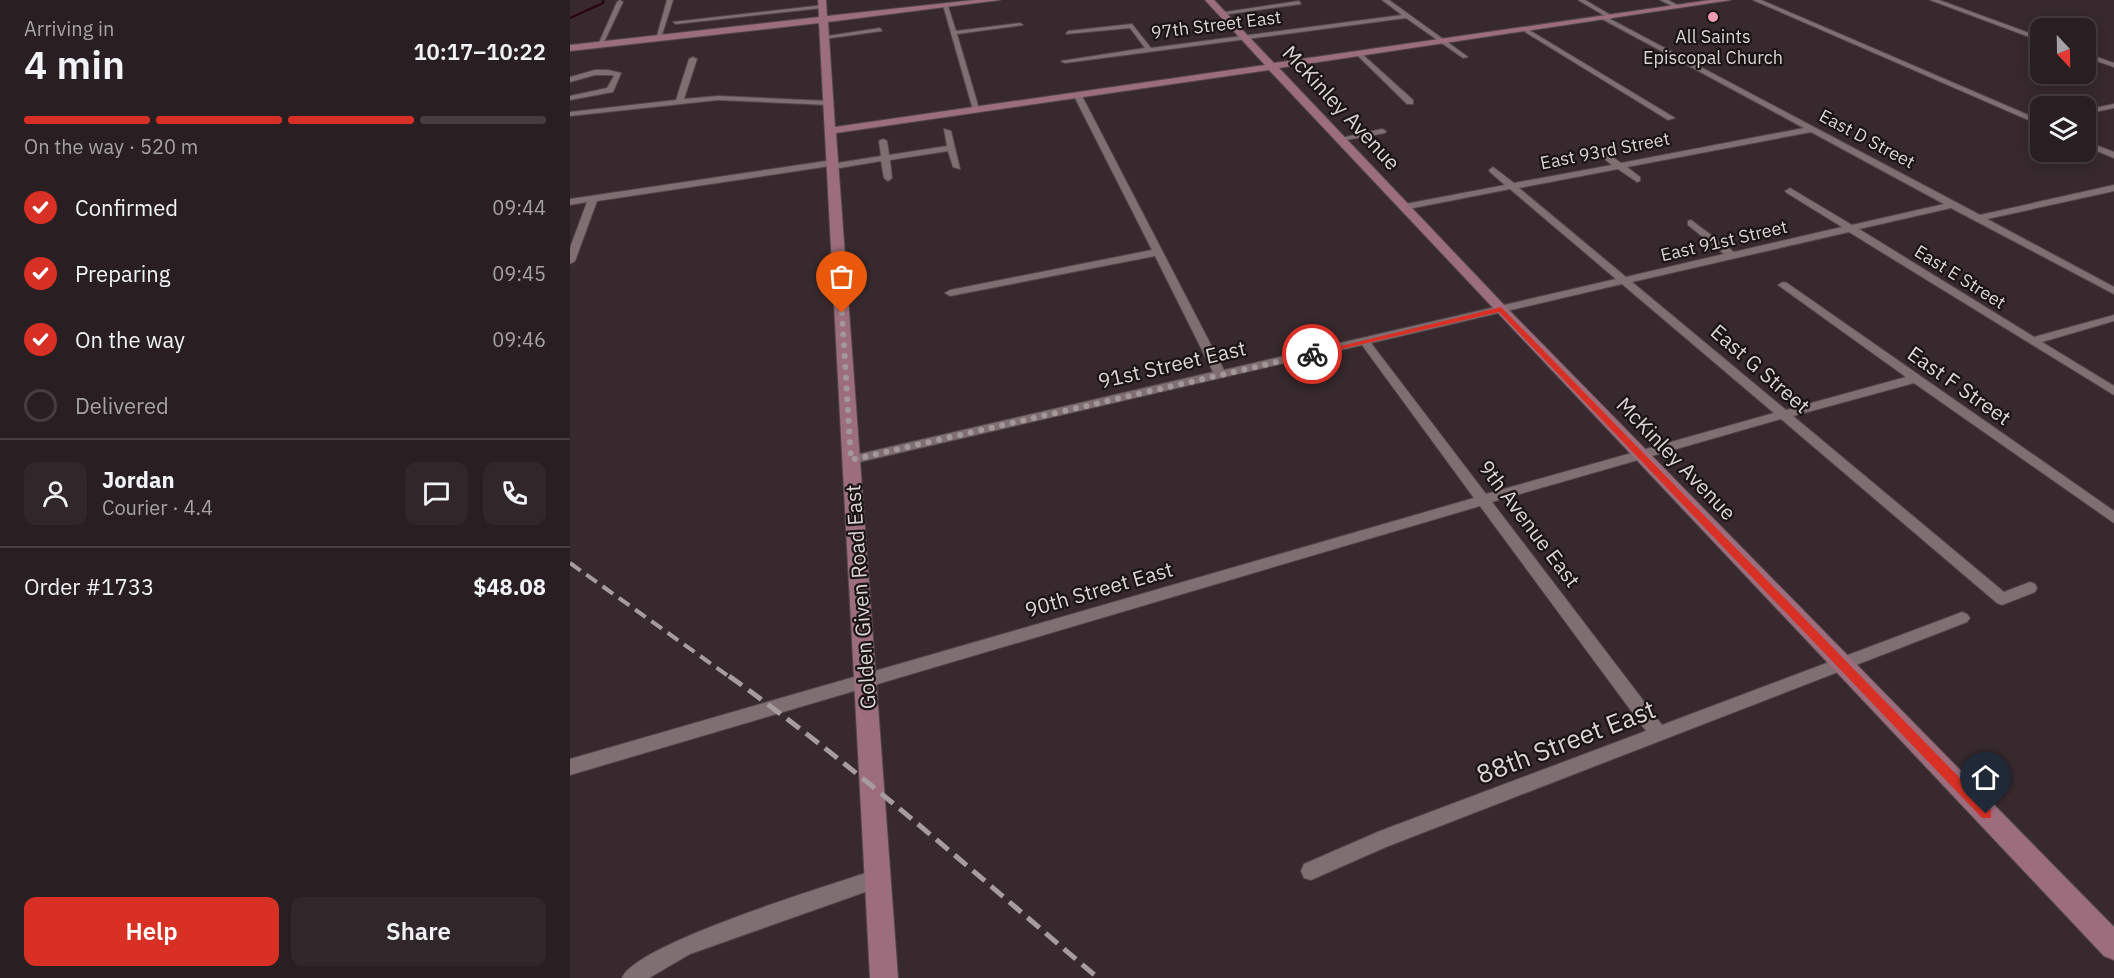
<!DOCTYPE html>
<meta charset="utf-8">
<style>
:root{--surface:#291f22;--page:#31272a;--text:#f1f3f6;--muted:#a5a2a5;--line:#453d40;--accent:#d93025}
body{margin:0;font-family:"IBM Plex Sans",sans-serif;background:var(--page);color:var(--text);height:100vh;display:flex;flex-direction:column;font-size:22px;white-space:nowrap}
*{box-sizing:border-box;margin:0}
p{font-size:20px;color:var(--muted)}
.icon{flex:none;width:33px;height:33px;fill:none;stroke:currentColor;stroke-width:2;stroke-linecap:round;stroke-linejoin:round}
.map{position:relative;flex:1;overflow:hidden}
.details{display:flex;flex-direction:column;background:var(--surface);width:570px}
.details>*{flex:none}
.needle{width:39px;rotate:158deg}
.buttons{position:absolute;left:1460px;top:18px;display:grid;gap:12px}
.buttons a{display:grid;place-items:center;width:66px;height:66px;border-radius:12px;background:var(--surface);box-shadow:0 3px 15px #0003,0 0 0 2px var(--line);font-size:30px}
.pin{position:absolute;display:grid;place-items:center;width:51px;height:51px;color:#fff;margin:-62px -26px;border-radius:50% 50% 50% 0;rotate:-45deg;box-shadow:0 0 6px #0007}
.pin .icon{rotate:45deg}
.courier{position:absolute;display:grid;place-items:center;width:60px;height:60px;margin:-30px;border:4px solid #d93025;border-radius:50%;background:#fff;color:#222;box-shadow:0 2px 8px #0007}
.overview em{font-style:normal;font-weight:600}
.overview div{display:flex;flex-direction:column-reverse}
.overview{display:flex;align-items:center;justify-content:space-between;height:102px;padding:0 24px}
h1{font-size:39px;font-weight:600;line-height:45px}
.bar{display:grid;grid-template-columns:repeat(4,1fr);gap:9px 6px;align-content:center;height:72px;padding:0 24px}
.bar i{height:8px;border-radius:4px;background:var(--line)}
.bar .current{background:var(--accent)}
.bar p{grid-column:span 4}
.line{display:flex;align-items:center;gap:15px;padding:0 24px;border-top:2px solid var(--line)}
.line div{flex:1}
.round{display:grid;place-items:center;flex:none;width:63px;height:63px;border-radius:12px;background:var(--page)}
ol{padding:0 24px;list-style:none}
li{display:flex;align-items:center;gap:18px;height:66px}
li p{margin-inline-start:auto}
li .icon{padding:6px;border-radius:50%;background:var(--accent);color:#fff;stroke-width:4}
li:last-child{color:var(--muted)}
li i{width:33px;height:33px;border:3px solid var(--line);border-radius:50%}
.action{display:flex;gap:12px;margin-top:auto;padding:12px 24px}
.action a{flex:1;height:69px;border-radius:12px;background:var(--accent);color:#fff;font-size:24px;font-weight:600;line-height:69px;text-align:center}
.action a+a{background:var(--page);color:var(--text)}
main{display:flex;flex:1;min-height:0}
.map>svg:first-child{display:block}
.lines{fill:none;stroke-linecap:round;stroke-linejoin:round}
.stream{stroke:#290111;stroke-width:2}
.street-casing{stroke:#53474b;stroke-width:2}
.secondary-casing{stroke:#53474b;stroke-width:2}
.street{fill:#7f6e72;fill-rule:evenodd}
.secondary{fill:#9c6d7c;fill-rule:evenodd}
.rail-far1{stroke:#a69c9e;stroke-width:4;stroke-dasharray:13 7;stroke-linecap:butt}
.rail{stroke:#a69c9e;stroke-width:5;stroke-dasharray:16 8;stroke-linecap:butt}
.route{fill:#d93025}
.done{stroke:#a2989a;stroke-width:6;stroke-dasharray:0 10.8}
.poi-dot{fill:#f19ab4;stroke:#1a1415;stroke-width:2}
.labels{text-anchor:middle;stroke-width:4.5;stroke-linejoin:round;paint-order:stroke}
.far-street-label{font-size:18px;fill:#dcd3d5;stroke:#1a1415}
.far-poi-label{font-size:18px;fill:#dcd3d5;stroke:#1a1415}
.street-label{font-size:21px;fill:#dcd3d5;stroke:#1a1415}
.near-street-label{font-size:26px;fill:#dcd3d5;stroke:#1a1415}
</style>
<main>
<section class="details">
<div class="overview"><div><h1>4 min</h1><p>Arriving in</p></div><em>10:17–10:22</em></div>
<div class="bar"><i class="current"></i><i class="current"></i><i class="current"></i><i></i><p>On the way · 520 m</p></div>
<ol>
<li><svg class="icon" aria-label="check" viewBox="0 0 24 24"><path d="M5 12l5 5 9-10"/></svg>Confirmed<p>09:44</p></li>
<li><svg class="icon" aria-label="check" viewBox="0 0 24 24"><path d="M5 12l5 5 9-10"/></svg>Preparing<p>09:45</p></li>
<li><svg class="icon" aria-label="check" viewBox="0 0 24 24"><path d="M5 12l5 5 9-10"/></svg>On the way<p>09:46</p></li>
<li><i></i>Delivered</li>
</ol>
<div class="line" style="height:108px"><a class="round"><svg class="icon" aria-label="person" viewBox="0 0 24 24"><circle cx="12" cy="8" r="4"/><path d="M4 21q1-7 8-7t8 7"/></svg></a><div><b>Jordan</b><p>Courier · 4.4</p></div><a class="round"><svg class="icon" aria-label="chat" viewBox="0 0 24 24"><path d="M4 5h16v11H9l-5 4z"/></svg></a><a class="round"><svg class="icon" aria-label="phone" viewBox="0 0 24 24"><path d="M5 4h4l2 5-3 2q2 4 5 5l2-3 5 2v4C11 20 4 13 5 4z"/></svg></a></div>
<div class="line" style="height:78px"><div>Order #1733</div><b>$48.08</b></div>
<div class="action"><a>Help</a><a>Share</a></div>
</section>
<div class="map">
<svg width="1544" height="978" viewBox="0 0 1544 978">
<rect width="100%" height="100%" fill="#37292d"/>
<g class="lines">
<polyline class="stream" points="0,18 33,3 33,0"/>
<g class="street-casing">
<g id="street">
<polygon points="50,0 53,2 33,44 28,45 47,2"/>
<polygon points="97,0 103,0 91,38 86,39"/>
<polygon points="812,0 819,0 898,57 893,58 836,18 495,63 491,61 575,48 560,28 496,34 498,31 562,24 581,48 832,15"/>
<path d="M1008,0H1015L1044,17L1040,19L1410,215L1544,185V191L1417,219L1544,287V294L1381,208L1289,229L1464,337L1544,315V321L1472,342L1544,386V395L1279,232L1062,282L1216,410L1336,377L1208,285L1213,282L1217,283L1544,511V523L1344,383L1223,416L1434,592L1460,582L1465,584L1467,588L1465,592L1432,605L1427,603L1211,419L922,502L1092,725L1387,614L1392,612L1397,614L1400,618L1397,622L816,847L741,880L734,878L731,871L734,864L810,831L1076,731L910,506L0,775V759L904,498L792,345L281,464L274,460L281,456L643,372L585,256L380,296L375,293L380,290L582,250L504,96L505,94L512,96L654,370L1046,279L940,189L833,210L828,207L830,205L935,185L920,172L919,170L923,167L944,183L1042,165L1028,154L1027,152L1031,149L1051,163L1234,128L1032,19V17L1035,16ZM1241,132L1374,204L1282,225L1220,188L1215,191L1217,193L1272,227L1164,252L1121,220L1118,221V225L1154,254L1056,277L949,188L1048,169L1067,182L1070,181V177L1057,167ZM1052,284L1204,413L916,494L801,343Z"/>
<polygon points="1090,0 1098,0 1111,7 1106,8"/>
<polygon points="1183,0 1191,0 1470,120 1470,125"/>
<polygon points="1360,0 1369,0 1470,37 1470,41"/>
<polygon points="729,1 731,4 652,15 649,13"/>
<polygon points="254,5 252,8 106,24 103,22"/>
<polygon points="373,5 378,6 386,31 450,23 453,25 387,34 410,112 403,110"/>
<polygon points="310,28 312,31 254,39 251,37"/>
<polygon points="955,30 959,30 1105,118 1098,120 955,32"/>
<polygon points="787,53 791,53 843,100 843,104 837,104 787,55"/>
<polygon points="1515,53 1544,63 1544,67 1515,57"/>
<polygon points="123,57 127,59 114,99 148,96 258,101 262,103 258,105 148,100 0,116 0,112 106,100 119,59"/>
<polygon points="25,70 38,70 51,73 43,92 0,100 0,96 37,88 44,76 42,75 25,75 0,82 0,77"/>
<polygon points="1544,104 1544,108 1515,114 1515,110"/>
<polygon points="374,129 381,131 390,169 383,167 378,151 320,160 322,178 318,181 314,178 311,161 264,169 260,166 27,201 5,261 0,264 0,248 17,202 0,205 0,199 263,160 267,163 311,156 309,141 313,139 317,141 319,155 377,146"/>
<polygon points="812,129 816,131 815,133 770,141 766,139"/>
<polygon points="1515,141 1544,152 1544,158 1515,146"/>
<path d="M308,869L315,871L318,878L315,885L120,954L79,978H52C66,943 264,884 308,869Z"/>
</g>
</g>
<g class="secondary-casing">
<polygon id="secondary" points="248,0 256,0 257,16 404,0 430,0 258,22 265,127 695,65 635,0 644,0 704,63 1140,0 1161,0 709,68 936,307 1544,927 1544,960 1534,956 699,70 266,133 328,978 300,978 249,23 0,51 0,45 249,17"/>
</g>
<use href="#street" class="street"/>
<use href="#secondary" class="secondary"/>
<polyline class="rail-far1" points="0,563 161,678"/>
<path class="rail" d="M159,676C288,768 407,875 528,978"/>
</g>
<polygon class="route" points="931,307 1421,810 1421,818 1412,818 929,312 742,356 738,354"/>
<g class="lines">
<polyline class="done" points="272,313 281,460 742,354"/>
</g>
<circle class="poi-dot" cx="1143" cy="17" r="6"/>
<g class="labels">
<g class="far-street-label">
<text transform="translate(646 25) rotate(-7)" y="6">97th Street East</text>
<text transform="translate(1297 139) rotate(28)" y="6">East D Street</text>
<text transform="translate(1035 151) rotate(-11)" y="6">East 93rd Street</text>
<text transform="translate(1154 241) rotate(-13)" y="6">East 91st Street</text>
<text transform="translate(1390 277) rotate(32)" y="6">East E Street</text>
</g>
<g class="far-poi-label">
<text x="1143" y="43">All Saints<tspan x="1143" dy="21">Episcopal Church</tspan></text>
</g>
<g class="street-label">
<text transform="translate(771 108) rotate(47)" y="7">McKinley Avenue</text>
<text transform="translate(602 365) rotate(-13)" y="7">91st Street East</text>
<text transform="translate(1190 369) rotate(41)" y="7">East G Street</text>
<text transform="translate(1389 386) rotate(35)" y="7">East F Street</text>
<text transform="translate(1106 459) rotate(46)" y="7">McKinley Avenue</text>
<text transform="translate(959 524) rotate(53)" y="7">9th Avenue East</text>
<text transform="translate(529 590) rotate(-16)" y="7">90th Street East</text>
<text transform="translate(291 597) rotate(-94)" y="7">Golden Given Road East</text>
</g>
<g class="near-street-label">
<text transform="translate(996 742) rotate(-21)" y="9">88th Street East</text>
</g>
</g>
</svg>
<div class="buttons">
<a><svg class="needle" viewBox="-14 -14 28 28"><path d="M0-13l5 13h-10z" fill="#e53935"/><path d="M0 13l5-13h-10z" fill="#a5a2a5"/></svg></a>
<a><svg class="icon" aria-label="layers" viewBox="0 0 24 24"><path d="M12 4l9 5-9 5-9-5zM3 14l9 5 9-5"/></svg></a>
</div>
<div class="pin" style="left:272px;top:313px;background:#ea580c"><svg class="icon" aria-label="bag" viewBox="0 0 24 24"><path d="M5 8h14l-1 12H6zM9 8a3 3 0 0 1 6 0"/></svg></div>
<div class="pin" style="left:1416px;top:814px;background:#1f2937"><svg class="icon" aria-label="home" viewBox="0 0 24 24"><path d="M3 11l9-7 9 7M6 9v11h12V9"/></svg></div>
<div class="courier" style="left:742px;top:354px"><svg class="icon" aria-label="bike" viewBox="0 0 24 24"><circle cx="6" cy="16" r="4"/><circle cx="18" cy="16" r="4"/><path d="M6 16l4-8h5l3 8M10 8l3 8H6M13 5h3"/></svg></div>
</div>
</main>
